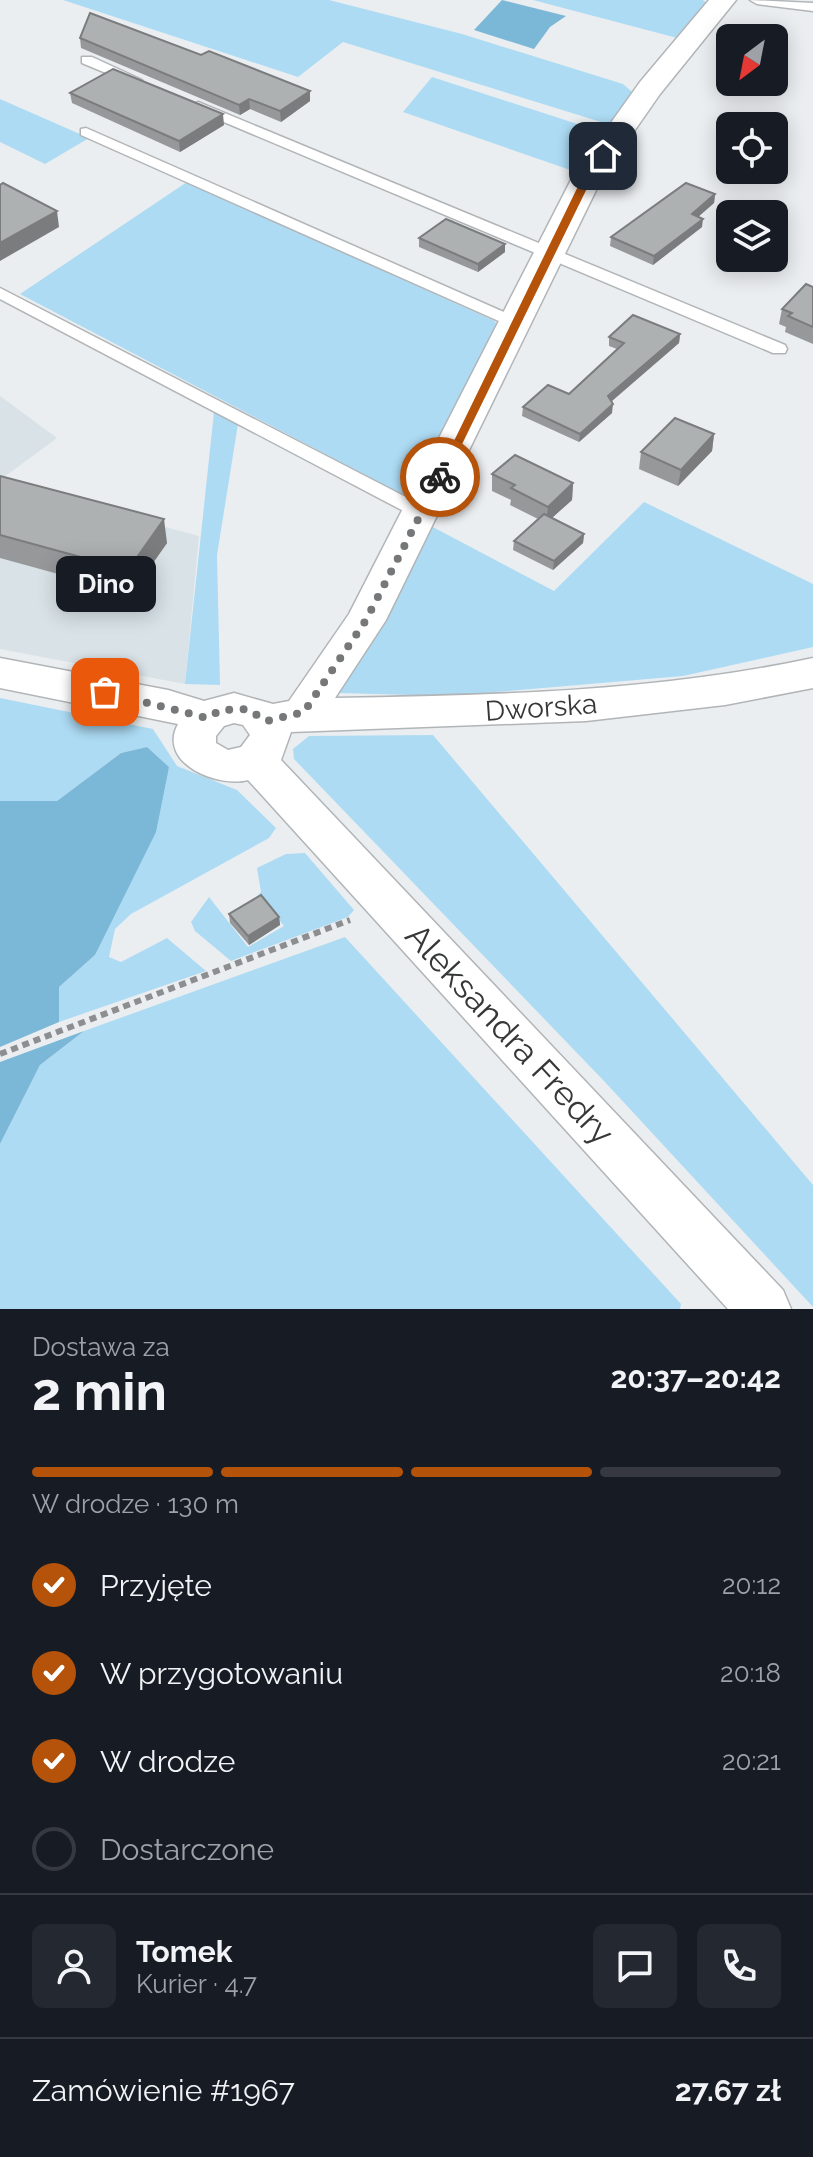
<!DOCTYPE html>
<html lang="pl">
<meta charset="utf-8">
<style>
:root{--surface:#171b24;--page:#242831;--text:#f1f3f6;--muted:#9ea1a6;--line:#363941;--accent:#b45309}
body{margin:0;font-family:Raleway,sans-serif;background:var(--page);color:var(--text);height:100vh;display:flex;flex-direction:column;font-size:30px;white-space:nowrap}
*{box-sizing:border-box;margin:0}
p{font-size:26px;color:var(--muted)}
.icon{flex:none;width:44px;height:44px;fill:none;stroke:currentColor;stroke-width:2;stroke-linecap:round;stroke-linejoin:round}
.map{position:relative;height:1309px;overflow:hidden}
.panel{display:flex;flex-direction:column;background:var(--surface);flex:1}
.panel>*{flex:none}
.needle{width:52px;rotate:212deg}
.tools{position:absolute;left:716px;top:24px;display:grid;gap:16px}
.tools a{display:grid;place-items:center;width:72px;height:72px;border-radius:12px;background:var(--surface);box-shadow:0 4px 20px #0003;font-size:40px}
.pin{position:absolute;display:grid;place-items:center;width:68px;height:68px;color:#fff;margin:-34px;border-radius:16px;box-shadow:0 4px 12px #0006}
.courier{position:absolute;display:grid;place-items:center;width:80px;height:80px;margin:-40px;border:6px solid #b45309;border-radius:50%;background:#fff;color:#222;box-shadow:0 2px 10px #0007}
.bubble{position:absolute;height:56px;border-radius:12px;background:var(--surface);box-shadow:0 4px 20px #0003;font-size:26px;font-weight:700;line-height:56px;text-align:center}
.head em{font-style:normal;font-weight:700}
.head div{display:flex;flex-direction:column-reverse}
.head{display:flex;align-items:center;justify-content:space-between;height:136px;padding:0 32px}
h1{font-size:52px;font-weight:700;line-height:60px}
.bar{display:grid;grid-template-columns:repeat(4,1fr);gap:12px 8px;align-content:center;height:96px;padding:0 32px}
.bar i{height:10px;border-radius:6px;background:var(--line)}
.bar .active{background:var(--accent)}
.bar p{grid-column:span 4}
.line{display:flex;align-items:center;gap:20px;padding:0 32px;border-top:2px solid var(--line)}
.line div{flex:1}
.round{display:grid;place-items:center;flex:none;width:84px;height:84px;border-radius:12px;background:var(--page)}
ol{padding:0 32px;list-style:none}
li{display:flex;align-items:center;gap:24px;height:88px}
li p{margin-inline-start:auto}
li .icon{padding:8px;border-radius:50%;background:var(--accent);color:#fff;stroke-width:4}
li:last-child{color:var(--muted)}
li i{width:44px;height:44px;border:4px solid var(--line);border-radius:50%}
.map>svg:first-child{display:block}
.built{fill:#d8e2e7}
.green{fill:#addbf4}
.forest{fill:#7bb7d6}
.lines{fill:none;stroke-linecap:round;stroke-linejoin:round}
.lane-casing{stroke:#b2b5b7;stroke-width:3}
.street-casing{stroke:#b2b5b7;stroke-width:3}
.path{stroke:#8c8e90;stroke-width:6;stroke-dasharray:7 5;stroke-linecap:butt}
.lane{fill:#fff;fill-rule:evenodd}
.street{fill:#fff;fill-rule:evenodd}
.wall{fill:#969899}
.shaded-wall{fill:#7a7c7d}
.building{fill:#aeb1b2;stroke:#7a7c7d;stroke-width:2}
.route{fill:#b45309}
.done{stroke:#757778;stroke-width:8;stroke-dasharray:0 14.4}
.labels{text-anchor:middle;stroke-width:6;stroke-linejoin:round;paint-order:stroke}
.street-label{font-size:28px;fill:#363738;stroke:#fff}
.near-street-label{font-size:34px;fill:#363738;stroke:#fff}
</style>
<div class="map">
<svg width="813" height="1309" viewBox="0 0 813 1309">
<rect width="100%" height="100%" fill="#ebeef0"/>
<g class="built">
<polygon points="0,396 57,438 0,480"/>
<polygon points="0,483 199,536 185,684 0,649"/>
</g>
<g class="green">
<polygon points="63,0 329,0 462,34 623,84 637,96 614,126 343,42 298,77"/>
<polygon points="533,0 703,0 710,6 681,39"/>
<polygon points="432,77 599,131 604,139 579,173 403,112"/>
<polygon points="0,99 89,138 45,164 0,142"/>
<polygon points="187,182 495,321 500,334 413,500 20,294"/>
<polygon points="214,412 238,424 217,555 220,685 185,684"/>
<polygon points="644,502 813,584 813,647 683,676 448,696 338,693 343,679 429,525 554,591"/>
<polygon points="0,698 153,729 177,766 237,790 276,828 269,838 131,914 115,929 109,957 121,962 167,938 206,971 59,1022 59,987 95,955 169,767 147,747 121,753 57,801 0,801"/>
<polygon points="433,735 813,1185 813,1307 604,1081 294,759 293,749 309,736"/>
<polygon points="305,853 354,910 348,917 231,961 195,931 191,922 209,897 248,947 284,926 263,900 254,899 261,892 257,868 286,854"/>
<polygon points="345,937 681,1304 680,1309 0,1309 0,1144 40,1065 84,1031"/>
</g>
<g class="forest">
<polygon points="502,0 566,16 550,27 534,49 474,30"/>
<polygon points="147,747 169,767 156,832 95,955 59,987 59,1022 0,1047 0,801 57,801 121,753"/>
<polygon points="84,1031 40,1065 0,1144 0,1062"/>
</g>
<g class="lines">
<g class="lane-casing">
<g id="lane">
<polygon points="750,0 813,3 813,11 757,4"/>
<polygon points="82,57 92,57 142,80 130,83 82,63"/>
<polygon points="198,102 785,345 787,349 785,353 773,353 193,109 191,106"/>
<polygon points="86,128 522,320 524,323 522,326 510,326 81,135 81,129"/>
<polygon points="0,288 429,509 431,513 429,517 415,517 0,299"/>
</g>
</g>
<g class="street-casing">
<path id="street" d="M709,0H736L660,94L603,176L386,620L335,698C496,695 655,692 813,658V688L725,705L586,721L291,732L281,760L783,1290L791,1309H728L248,780C217,788 157,763 178,724L0,688V658L168,690L204,701L234,693L273,704L289,701L349,614L573,176L640,82ZM234,723L243,725L250,735L241,747L228,750L216,743V736L224,726Z"/>
</g>
<polyline class="path" points="0,1054 350,920"/>
<use href="#lane" class="lane"/>
<use href="#street" class="street"/>
</g>
<g class="wall">
<polygon points="80,38 201,55 310,91 310,101 281,122 250,109 240,115 81,48"/>
<polygon points="70,93 224,125 180,152 72,103"/>
<polygon points="715,194 714,203 698,217 702,227 653,265 610,246 611,237"/>
<polygon points="419,238 505,252 478,272 419,247"/>
<polygon points="813,287 813,344 785,332 786,327 779,324 782,309"/>
<polygon points="680,334 679,343 611,402 612,413 579,442 522,416 523,407 569,394 617,349 609,346 609,337"/>
<polygon points="714,434 712,451 678,486 639,469 641,452"/>
<polygon points="492,474 573,483 572,500 552,518 584,534 583,543 553,570 513,550 514,541 538,519 510,505 511,500 492,491"/>
<polygon points="0,476 167,543 131,594 0,558"/>
<polygon points="229,914 279,917 280,925 249,945 230,923"/>
</g>
<g class="shaded-wall">
<polygon points="310,91 310,101 281,122 280,111"/>
<polygon points="249,99 250,109 240,115 239,105"/>
<polygon points="223,114 224,125 180,152 179,141"/>
<polygon points="715,194 714,203 691,223 692,214"/>
<polygon points="57,211 59,227 0,261 0,243"/>
<polygon points="703,219 702,227 653,265 654,256"/>
<polygon points="505,244 505,252 478,272 478,264"/>
<polygon points="680,334 679,343 607,405 608,396"/>
<polygon points="613,404 612,413 579,442 580,434"/>
<polygon points="714,434 712,451 678,486 681,470"/>
<polygon points="573,483 572,500 546,523 548,507"/>
<polygon points="164,519 167,543 131,594 128,570"/>
<polygon points="584,534 583,543 553,570 554,561"/>
<polygon points="279,917 280,925 249,945 248,936"/>
</g>
<g class="building">
<polygon points="90,13 201,55 209,51 310,91 280,111 249,99 239,105 80,38"/>
<polygon points="113,69 223,114 179,141 70,93"/>
<polygon points="3,183 57,211 0,243 0,185"/>
<polygon points="686,183 715,194 692,214 703,219 654,256 611,237"/>
<polygon points="446,219 505,244 478,264 419,238"/>
<polygon points="806,284 813,287 813,327 788,316 792,313 782,309"/>
<polygon points="633,315 680,334 608,396 613,404 580,434 523,407 548,385 569,394 624,343 609,337"/>
<polygon points="675,418 714,434 681,470 641,452"/>
<polygon points="515,455 573,483 548,507 511,488 515,485 492,474"/>
<polygon points="0,476 164,519 128,570 0,535"/>
<polygon points="544,514 584,534 554,561 514,541"/>
<polygon points="261,895 279,917 248,936 229,914"/>
</g>
<polygon class="route" points="603,153 607,156 593,176 446,477 435,480 583,176"/>
<g class="lines">
<polyline class="done" points="105,692 207,718 221,710 247,709 267,721 304,712 366,620 440,477"/>
</g>
<g class="labels">
<g class="street-label">
<text transform="translate(541 707) rotate(-4)" y="10">Dworska</text>
</g>
<g class="near-street-label">
<text transform="translate(510 1034) rotate(47)" y="12">Aleksandra Fredry</text>
</g>
</g>
</svg>
<div class="tools">
<a><svg class="needle" viewBox="-14 -14 28 28"><path d="M0-13l5 13h-10z" fill="#e53935"/><path d="M0 13l5-13h-10z" fill="#9ea1a6"/></svg></a>
<a><svg class="icon" aria-label="locate" viewBox="0 0 24 24"><circle cx="12" cy="12" r="6"/><path d="M12 2v4M12 18v4M2 12h4M18 12h4"/></svg></a>
<a><svg class="icon" aria-label="layers" viewBox="0 0 24 24"><path d="M12 4l9 5-9 5-9-5zM3 14l9 5 9-5"/></svg></a>
</div>
<div class="pin" style="left:105px;top:692px;background:#ea580c"><svg class="icon" aria-label="bag" viewBox="0 0 24 24"><path d="M5 8h14l-1 12H6zM9 8a3 3 0 0 1 6 0"/></svg></div>
<div class="pin" style="left:603px;top:156px;background:#1f2937"><svg class="icon" aria-label="home" viewBox="0 0 24 24"><path d="M3 11l9-7 9 7M6 9v11h12V9"/></svg></div>
<div class="courier" style="left:440px;top:477px"><svg class="icon" aria-label="bike" viewBox="0 0 24 24"><circle cx="6" cy="16" r="4"/><circle cx="18" cy="16" r="4"/><path d="M6 16l4-8h5l3 8M10 8l3 8H6M13 5h3"/></svg></div>
<div class="bubble" style="left:56px;top:556px;width:100px">Dino</div>
</div>
<section class="panel">
<div class="head"><div><h1>2 min</h1><p>Dostawa za</p></div><em>20:37–20:42</em></div>
<div class="bar"><i class="active"></i><i class="active"></i><i class="active"></i><i></i><p>W drodze · 130 m</p></div>
<ol>
<li><svg class="icon" aria-label="check" viewBox="0 0 24 24"><path d="M5 12l5 5 9-10"/></svg>Przyjęte<p>20:12</p></li>
<li><svg class="icon" aria-label="check" viewBox="0 0 24 24"><path d="M5 12l5 5 9-10"/></svg>W przygotowaniu<p>20:18</p></li>
<li><svg class="icon" aria-label="check" viewBox="0 0 24 24"><path d="M5 12l5 5 9-10"/></svg>W drodze<p>20:21</p></li>
<li><i></i>Dostarczone</li>
</ol>
<div class="line" style="height:144px"><a class="round"><svg class="icon" aria-label="person" viewBox="0 0 24 24"><circle cx="12" cy="8" r="4"/><path d="M4 21q1-7 8-7t8 7"/></svg></a><div><b>Tomek</b><p>Kurier · 4.7</p></div><a class="round"><svg class="icon" aria-label="chat" viewBox="0 0 24 24"><path d="M4 5h16v11H9l-5 4z"/></svg></a><a class="round"><svg class="icon" aria-label="phone" viewBox="0 0 24 24"><path d="M5 4h4l2 5-3 2q2 4 5 5l2-3 5 2v4C11 20 4 13 5 4z"/></svg></a></div>
<div class="line" style="height:104px"><div>Zamówienie #1967</div><b>27.67 zł</b></div>
</section>
